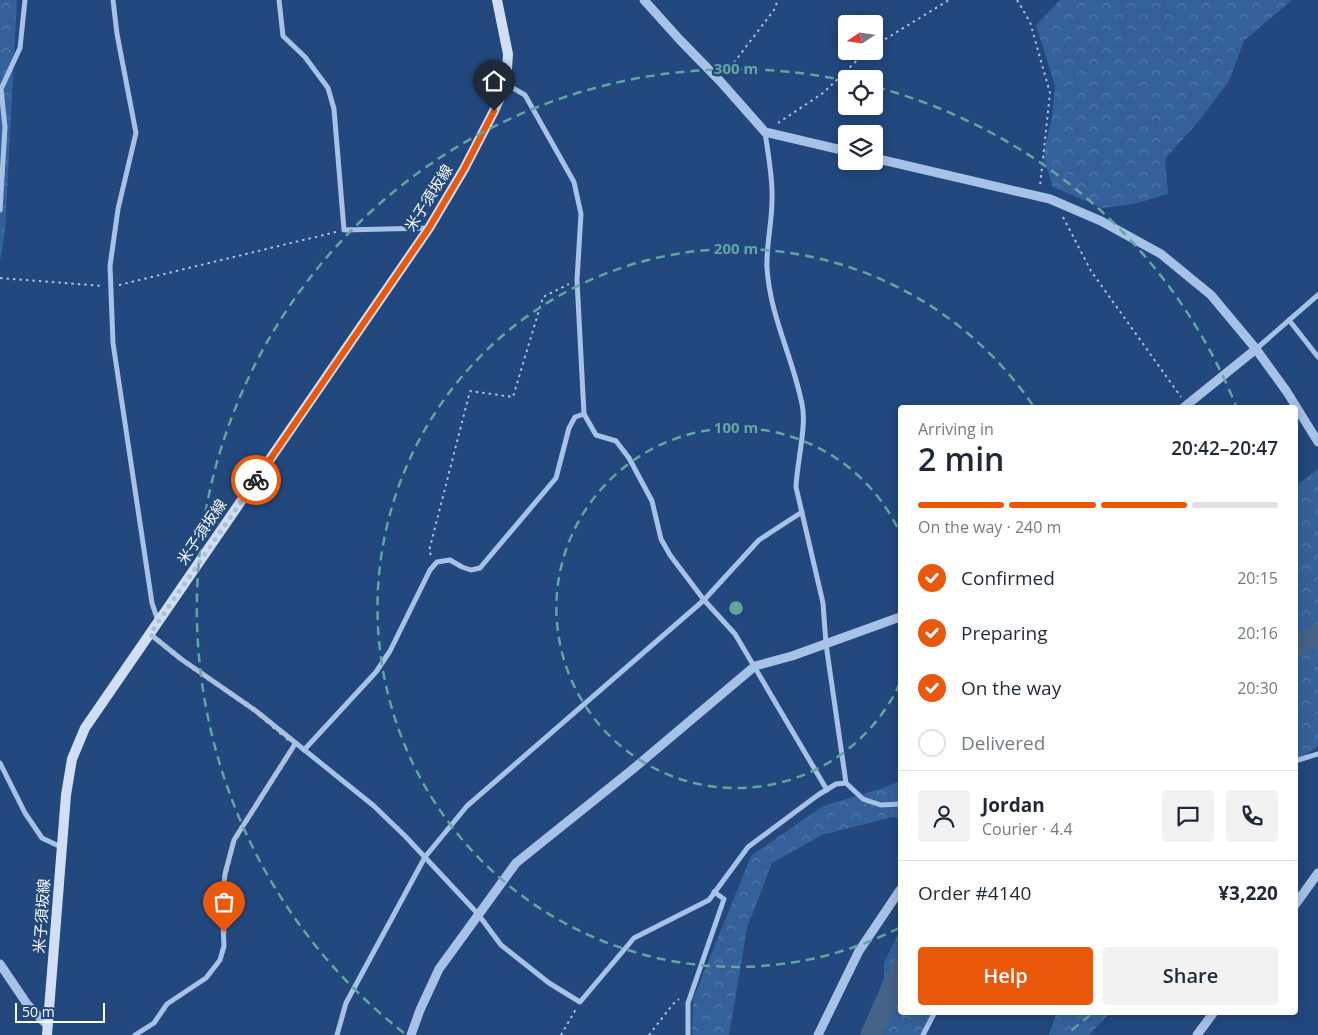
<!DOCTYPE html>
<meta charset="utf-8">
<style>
:root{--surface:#fff;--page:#f2f2f3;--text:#1f2937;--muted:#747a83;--line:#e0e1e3;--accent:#ea580c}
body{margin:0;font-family:"Open Sans","Noto Sans JP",sans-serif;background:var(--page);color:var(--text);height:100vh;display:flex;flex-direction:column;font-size:19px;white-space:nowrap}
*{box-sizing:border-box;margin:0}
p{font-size:16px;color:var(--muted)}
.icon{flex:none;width:28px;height:28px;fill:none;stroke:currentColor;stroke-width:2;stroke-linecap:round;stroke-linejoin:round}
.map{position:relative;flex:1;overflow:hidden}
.details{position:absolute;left:898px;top:405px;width:400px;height:610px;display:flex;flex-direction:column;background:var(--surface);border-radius:5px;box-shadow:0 2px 12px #0003}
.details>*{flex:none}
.needle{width:32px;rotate:257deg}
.fabs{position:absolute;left:838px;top:15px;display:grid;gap:10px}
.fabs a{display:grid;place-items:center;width:45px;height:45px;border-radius:5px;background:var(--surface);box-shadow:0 2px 12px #0003;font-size:25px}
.scale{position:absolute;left:15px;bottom:12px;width:90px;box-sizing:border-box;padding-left:5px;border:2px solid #fff;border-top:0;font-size:14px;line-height:18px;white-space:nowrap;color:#fff;-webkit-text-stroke:4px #22487d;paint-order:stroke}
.pin{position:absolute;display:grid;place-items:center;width:42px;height:42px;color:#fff;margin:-51px -21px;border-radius:50% 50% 50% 0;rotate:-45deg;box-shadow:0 0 5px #0007}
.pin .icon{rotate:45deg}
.courier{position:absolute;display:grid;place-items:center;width:50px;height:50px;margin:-25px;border:4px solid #ea580c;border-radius:50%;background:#fff;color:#222;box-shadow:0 1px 6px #0007}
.overview em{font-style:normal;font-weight:600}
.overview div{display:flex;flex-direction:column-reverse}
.overview{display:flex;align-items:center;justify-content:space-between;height:85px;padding:0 20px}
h1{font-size:32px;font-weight:600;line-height:38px}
.bar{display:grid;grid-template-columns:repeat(4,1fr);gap:8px 5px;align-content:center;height:60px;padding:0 20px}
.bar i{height:6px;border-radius:4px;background:var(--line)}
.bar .current{background:var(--accent)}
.bar p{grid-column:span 4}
.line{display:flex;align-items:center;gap:12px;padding:0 20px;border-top:1px solid var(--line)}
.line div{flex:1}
.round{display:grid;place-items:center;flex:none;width:52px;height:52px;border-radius:5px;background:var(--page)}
ol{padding:0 20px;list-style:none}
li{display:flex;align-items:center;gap:15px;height:55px}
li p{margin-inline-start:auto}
li .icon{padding:5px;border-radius:50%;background:var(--accent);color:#fff;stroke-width:4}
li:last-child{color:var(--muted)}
li i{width:28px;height:28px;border:2px solid var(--line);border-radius:50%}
.cta{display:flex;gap:10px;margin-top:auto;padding:10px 20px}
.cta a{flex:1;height:58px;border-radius:5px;background:var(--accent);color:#fff;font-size:20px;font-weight:600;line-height:58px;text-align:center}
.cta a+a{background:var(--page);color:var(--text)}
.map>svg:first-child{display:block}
.forest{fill:url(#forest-crowns)}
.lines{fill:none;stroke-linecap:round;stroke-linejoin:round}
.river{stroke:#456288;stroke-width:21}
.path{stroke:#a6c2e6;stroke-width:2;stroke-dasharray:2.5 4;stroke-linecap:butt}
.minor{stroke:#a6c2e6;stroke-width:5}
.tertiary{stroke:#a6c2e6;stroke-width:9}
.secondary{stroke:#d0dff5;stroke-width:10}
.done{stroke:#b2bfd2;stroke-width:5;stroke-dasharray:0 9}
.route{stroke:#ea580c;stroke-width:6}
.ring{fill:none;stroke:#63a6a1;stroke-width:2.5;stroke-dasharray:9 6}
.labels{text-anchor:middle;stroke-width:5;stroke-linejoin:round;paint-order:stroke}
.street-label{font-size:15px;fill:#fff;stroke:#22487d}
.centre{fill:#63a6a1;stroke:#22487d;stroke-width:2.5}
.ring-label{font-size:15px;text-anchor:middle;font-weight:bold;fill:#63a6a1;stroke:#22487d;stroke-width:5;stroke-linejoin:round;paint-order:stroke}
</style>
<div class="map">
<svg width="1318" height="1035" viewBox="0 0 1318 1035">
<defs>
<pattern id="forest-crowns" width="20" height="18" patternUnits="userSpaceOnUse" patternTransform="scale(1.25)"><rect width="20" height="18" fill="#35619b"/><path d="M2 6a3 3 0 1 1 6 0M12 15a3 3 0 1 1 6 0" fill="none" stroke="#5379aa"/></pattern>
</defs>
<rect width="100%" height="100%" fill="#22487d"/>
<g class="forest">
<polygon points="0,0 17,0 5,232 0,261"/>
<polygon points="1060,0 1292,0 1244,41 1229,81 1198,122 1165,159 1168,194 1134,204 1102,208 1053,187 1043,156 1052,117 1055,86 1036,25"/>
<polygon points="1318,469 1318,746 1295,763 1295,487"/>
<polygon points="900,781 900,819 893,817 822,835 772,863 747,928 729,1035 692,1035 693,999 751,856 823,806 883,788"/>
<polygon points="900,930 900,1012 934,1013 921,1035 882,1035 885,1030 884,963"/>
<polygon points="1056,1013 1056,1012 1110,1013 1089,1035 1049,1035"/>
</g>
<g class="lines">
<g class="river">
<polyline points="1295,647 1318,634"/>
<polyline points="871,1035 900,969"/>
</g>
<g class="path">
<polyline points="1017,0 1030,22 1050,93 1040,186"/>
<polyline points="874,46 949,0"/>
<polyline points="726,73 774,10 778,0"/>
<polyline points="778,123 823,93 867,51"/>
<polyline points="1063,217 1091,271 1181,397"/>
<polyline points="0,278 102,286"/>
<polyline points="119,285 336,232"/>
<polyline points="431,555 429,551 470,391 513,397 543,297 569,284"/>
<polyline points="561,1035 576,1009"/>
<polyline points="649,1035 673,1004 679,999"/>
</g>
<g class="minor">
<polyline points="113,0 117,34 136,133 118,209 110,266 113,343 152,603 158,621"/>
<polyline points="279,0 283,36 305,57 328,88 334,109 344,230 428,228"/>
<polyline points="506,84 525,95 574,182 581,214 577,280 584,414 596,435 616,441 629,458 652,501 661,539 670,555 704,600 735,634 827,790"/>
<path d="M765,132C768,154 773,178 772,200C772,223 766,246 767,268C770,316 793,358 802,404C807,425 797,462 796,487L823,603L826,644L846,783L863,799L881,805L900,804"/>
<polyline points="0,210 5,127 1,89 20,48 25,0"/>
<polyline points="1289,320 1318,357"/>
<polyline points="1256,349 1318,295"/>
<polyline points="150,634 181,659 256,711 374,806 406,837 478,914 501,945 549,983 580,1002 634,938 709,900 748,847 818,795 836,784 846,783"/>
<polyline points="304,750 376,672 390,651 430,570 437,562 450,560 462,567 471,570 480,568 556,478 569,428 575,417 584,414"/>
<polyline points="1295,761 1318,754"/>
<polyline points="0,763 25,813 42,838 61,847"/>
<polyline points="135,1035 154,1023 167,1004 206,978 220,960 224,946 222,903 225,874 234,840 295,744"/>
<polyline points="337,1035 346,1003 425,857 467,806 704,600 759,540 802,512"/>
<polyline points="688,1035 688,1003 724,899 714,892"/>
<polyline points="923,1035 935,1012"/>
</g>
<g class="tertiary">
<polyline points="644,0 680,40 720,81 765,132 846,151"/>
<polyline points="874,158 1050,199 1101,221 1161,254 1211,295 1256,349 1287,392 1318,442"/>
<polyline points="1183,408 1256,349"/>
<polyline points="1295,905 1318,873"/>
<polyline points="0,964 27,1004 47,1025"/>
<polyline points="411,1035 420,1010 439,969 516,863 633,769 755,666 792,656 900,617"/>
<polyline points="818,1035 859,951 900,890"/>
<polyline points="1197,1035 1214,1012"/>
</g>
<polyline class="secondary" points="47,1035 66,795 72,759 85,728 429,228 464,169 494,111 506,84 508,54 497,0"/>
</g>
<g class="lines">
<polyline class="done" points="224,932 222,903 225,874 234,840 295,744 256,711 181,659 150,634 256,480"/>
<polyline class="route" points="256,480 429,228 464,169 494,111"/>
</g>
<g class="ring">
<path d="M900 683A180 180 0 1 1 900 533"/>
<path d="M899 928A359 359 0 1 1 1034 407"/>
<path d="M1090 1015A539 539 0 0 1 1068 1033M404 1033A539 539 0 0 1 843 80M876 87A539 539 0 0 1 1236 406"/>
</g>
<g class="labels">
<g class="street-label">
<text transform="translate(429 198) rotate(-58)" y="5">米子須坂線</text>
<text transform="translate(202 532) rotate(-56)" y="5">米子須坂線</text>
<text transform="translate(42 916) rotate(-86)" y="5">米子須坂線</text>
</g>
</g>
<circle cx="736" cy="608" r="8" class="centre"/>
<g class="ring-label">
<text x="736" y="74">300 m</text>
<text x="736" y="254">200 m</text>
<text x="736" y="433">100 m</text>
</g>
</svg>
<div class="fabs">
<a><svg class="needle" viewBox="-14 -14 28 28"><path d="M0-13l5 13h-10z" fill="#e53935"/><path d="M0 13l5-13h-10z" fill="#747a83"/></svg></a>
<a><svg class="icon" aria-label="locate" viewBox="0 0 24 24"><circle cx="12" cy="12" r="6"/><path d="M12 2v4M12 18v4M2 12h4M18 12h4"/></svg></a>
<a><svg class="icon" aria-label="layers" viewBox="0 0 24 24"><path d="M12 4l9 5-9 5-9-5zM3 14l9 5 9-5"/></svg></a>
</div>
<div class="scale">50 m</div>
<div class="pin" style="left:224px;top:932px;background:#ea580c"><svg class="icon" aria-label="bag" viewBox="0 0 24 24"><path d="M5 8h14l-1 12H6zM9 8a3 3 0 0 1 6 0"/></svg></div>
<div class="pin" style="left:494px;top:111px;background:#1f2937"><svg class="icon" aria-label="home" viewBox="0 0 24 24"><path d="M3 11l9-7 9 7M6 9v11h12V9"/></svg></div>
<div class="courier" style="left:256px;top:480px"><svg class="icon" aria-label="bike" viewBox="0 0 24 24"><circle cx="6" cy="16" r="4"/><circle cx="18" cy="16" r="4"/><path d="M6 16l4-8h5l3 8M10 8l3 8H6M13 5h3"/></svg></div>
<section class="details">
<div class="overview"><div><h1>2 min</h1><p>Arriving in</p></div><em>20:42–20:47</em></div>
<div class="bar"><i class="current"></i><i class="current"></i><i class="current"></i><i></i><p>On the way · 240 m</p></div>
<ol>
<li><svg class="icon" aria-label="check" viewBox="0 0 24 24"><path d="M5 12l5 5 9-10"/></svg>Confirmed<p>20:15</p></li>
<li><svg class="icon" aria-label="check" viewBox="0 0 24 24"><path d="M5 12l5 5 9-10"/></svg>Preparing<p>20:16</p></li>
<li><svg class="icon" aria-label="check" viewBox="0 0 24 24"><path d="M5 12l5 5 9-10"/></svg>On the way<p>20:30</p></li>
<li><i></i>Delivered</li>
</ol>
<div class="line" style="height:90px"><a class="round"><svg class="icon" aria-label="person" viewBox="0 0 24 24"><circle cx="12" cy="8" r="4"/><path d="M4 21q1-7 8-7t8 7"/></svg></a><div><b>Jordan</b><p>Courier · 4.4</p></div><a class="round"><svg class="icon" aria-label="chat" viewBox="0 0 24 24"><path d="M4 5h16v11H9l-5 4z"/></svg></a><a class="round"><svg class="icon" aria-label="phone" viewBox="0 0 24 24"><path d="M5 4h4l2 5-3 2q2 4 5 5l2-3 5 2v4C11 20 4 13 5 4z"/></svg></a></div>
<div class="line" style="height:65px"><div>Order #4140</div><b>¥3,220</b></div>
<div class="cta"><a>Help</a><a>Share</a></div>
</section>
</div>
